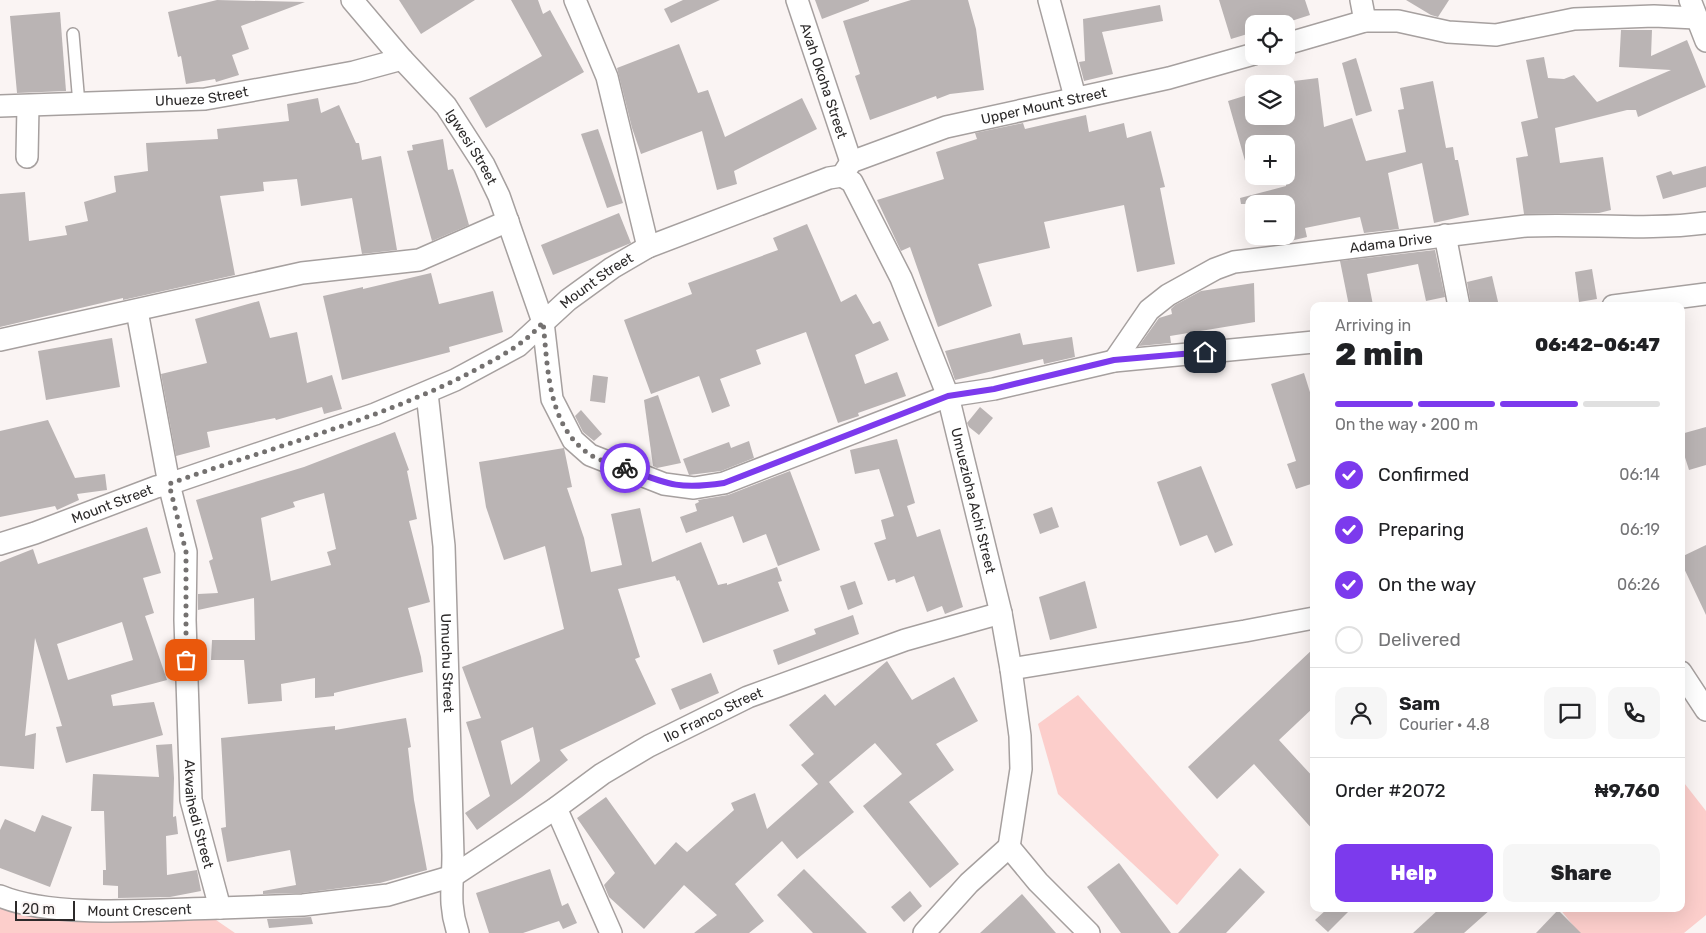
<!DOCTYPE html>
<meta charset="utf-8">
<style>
:root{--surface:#fff;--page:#f6f6f6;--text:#202124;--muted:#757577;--line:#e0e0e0;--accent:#7c3aed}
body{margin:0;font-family:Rubik,sans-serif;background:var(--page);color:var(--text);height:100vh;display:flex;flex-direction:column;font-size:19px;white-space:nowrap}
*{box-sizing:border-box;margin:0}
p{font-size:16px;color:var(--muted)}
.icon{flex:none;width:28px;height:28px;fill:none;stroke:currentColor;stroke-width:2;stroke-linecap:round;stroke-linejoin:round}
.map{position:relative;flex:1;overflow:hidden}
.sheet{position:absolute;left:1310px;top:302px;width:375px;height:610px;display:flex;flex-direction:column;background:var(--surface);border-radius:10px;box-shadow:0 5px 20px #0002}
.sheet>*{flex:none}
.fabs{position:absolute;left:1245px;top:15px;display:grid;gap:10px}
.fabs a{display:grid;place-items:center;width:50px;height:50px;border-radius:10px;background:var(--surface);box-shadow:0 5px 20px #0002;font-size:25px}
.scale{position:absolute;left:15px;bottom:12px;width:60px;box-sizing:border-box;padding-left:5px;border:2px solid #2c2a2a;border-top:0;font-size:14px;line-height:18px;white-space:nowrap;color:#2c2a2a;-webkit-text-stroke:4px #faf4f3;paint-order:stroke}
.pin{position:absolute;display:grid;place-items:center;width:42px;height:42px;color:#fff;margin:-21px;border-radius:10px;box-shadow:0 2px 8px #0006}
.courier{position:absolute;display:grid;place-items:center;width:50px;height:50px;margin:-25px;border:4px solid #7c3aed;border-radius:50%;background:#fff;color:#222;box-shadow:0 1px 6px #0007}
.overview em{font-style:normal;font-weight:800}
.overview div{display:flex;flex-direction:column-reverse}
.overview{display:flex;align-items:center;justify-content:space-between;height:85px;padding:0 25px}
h1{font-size:32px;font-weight:800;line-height:38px}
.bar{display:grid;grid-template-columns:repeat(4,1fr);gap:8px 5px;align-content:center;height:60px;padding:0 25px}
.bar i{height:6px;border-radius:4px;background:var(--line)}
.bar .selected{background:var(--accent)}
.bar p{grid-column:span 4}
.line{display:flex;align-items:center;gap:12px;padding:0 25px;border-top:1px solid var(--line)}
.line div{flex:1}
.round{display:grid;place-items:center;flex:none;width:52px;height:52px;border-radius:10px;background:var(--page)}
ol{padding:0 25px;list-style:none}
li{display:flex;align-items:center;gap:15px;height:55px}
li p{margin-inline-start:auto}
li .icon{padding:5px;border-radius:50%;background:var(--accent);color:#fff;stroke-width:4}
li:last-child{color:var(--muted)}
li i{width:28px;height:28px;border:2px solid var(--line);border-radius:50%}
.button{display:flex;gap:10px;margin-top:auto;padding:10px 25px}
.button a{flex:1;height:58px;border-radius:10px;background:var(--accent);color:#fff;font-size:20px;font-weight:800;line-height:58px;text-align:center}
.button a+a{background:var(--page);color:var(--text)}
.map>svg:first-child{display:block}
.green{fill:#fccecb}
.building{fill:#bab4b4;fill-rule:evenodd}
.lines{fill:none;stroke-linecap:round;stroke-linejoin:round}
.lane-casing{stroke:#a6a09f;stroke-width:14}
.street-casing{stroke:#a6a09f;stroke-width:24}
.lane{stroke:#fff;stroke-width:11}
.street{stroke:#fff;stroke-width:21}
.done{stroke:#747170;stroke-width:5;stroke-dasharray:0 9}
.route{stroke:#7c3aed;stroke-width:6}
.labels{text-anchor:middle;stroke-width:5;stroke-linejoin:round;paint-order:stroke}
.street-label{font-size:14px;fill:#2c2a2a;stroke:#faf4f3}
</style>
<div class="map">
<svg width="1706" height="933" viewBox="0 0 1706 933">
<rect width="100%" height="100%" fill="#faf4f3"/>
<g class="green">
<polygon points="1078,695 1219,855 1177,905 1058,794 1038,724"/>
<polygon points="1681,779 1706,811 1706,915 1684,933 1579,933 1560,909 1681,909"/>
<polygon points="0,896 155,919 216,920 235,933 0,933"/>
</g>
<g class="building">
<polygon points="217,0 305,2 241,26 249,49 232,55 239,75 216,82 215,79 186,84 181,56 178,57 168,12"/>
<polygon points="399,0 475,0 421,34"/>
<polygon points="511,0 538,0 543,14 550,10 584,72 486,128 469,98 542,56"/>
<polygon points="683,0 720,0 671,23 664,9"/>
<polygon points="815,0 869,0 869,1 822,19"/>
<polygon points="911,0 968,0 976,29 984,90 950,94 937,99 936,96 870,120 855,76 860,74 843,21"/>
<polygon points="1219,0 1305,0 1310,15 1282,24 1254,24 1254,32 1231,39"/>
<polygon points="1406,0 1449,0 1438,17 1431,15"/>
<polygon points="1160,5 1163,21 1102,32 1113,74 1084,81 1079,62 1085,61 1083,19"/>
<polygon points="60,12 66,91 17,93 10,16"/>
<polygon points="1621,30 1652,30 1651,56 1687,40 1706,87 1638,117 1636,110 1627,110 1555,128 1560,163 1603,157 1611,210 1599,213 1524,214 1516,158 1528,156 1521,122 1538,118 1526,60 1544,57 1548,78 1564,79 1574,75 1597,102 1671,70 1619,67"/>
<polygon points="679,44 698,93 708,90 725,137 802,98 817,129 734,171 737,184 717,190 702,131 641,154 632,128 617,68"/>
<polygon points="1356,58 1372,111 1356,116 1342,63"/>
<polygon points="1318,78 1324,127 1352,118 1366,161 1406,152 1398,110 1404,109 1400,88 1433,81 1446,148 1453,147 1455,160 1458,160 1469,215 1434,223 1422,163 1388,173 1399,229 1364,233 1360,217 1305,228 1307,237 1286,242 1286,204 1241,204 1240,198 1286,186 1286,144 1254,144 1254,174 1249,175 1228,101 1254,93 1254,116 1286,116 1286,82"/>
<polygon points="318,98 321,113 339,105 356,143 359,143 362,160 381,156 397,250 362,254 352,198 301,206 297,179 263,182 264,191 220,196 235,275 123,300 123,298 0,327 0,194 25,192 29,241 67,235 65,226 88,221 84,202 116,192 114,176 148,171 146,143 218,139 217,129 289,121 287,104"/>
<polygon points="1086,115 1089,132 1124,123 1127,138 1151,131 1165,187 1160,188 1175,264 1137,272 1124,205 1044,222 1050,248 978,264 992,306 938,327 910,247 901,251 877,200 944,179 936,152 977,139 975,133 1023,123 1025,129"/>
<polygon points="598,129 623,203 607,208 581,134"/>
<polygon points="443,139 448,170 453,169 469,225 432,241 407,151 413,150 412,145"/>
<polygon points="1706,166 1706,187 1663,199 1656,176 1671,171 1673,175"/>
<polygon points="619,213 631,243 553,275 541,245"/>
<polygon points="807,224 841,302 856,294 873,324 880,321 889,340 855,355 865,384 897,372 906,396 858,413 859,416 838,423 806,332 756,350 761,364 720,379 730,406 712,413 699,376 651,394 624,320 692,294 688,283 778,250 773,238"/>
<polygon points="1435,250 1445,297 1426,301 1418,264 1367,274 1373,305 1349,306 1340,261"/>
<polygon points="1592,269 1597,299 1579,302 1575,272"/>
<polygon points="431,273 439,304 493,291 503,332 449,347 450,352 342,380 323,296 363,287 363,289"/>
<polygon points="1492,276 1499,306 1471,306 1467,282"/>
<polygon points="1254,283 1255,322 1170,336 1171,343 1139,346 1159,318 1172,314 1171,309 1175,305 1201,291"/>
<polygon points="259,301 270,338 297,332 307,383 332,375 342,409 324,414 322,407 276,420 275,418 207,432 210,447 176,456 161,374 207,363 195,319"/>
<polygon points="1020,333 1023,345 1072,337 1075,357 1044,364 1043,359 955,380 945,351"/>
<polygon points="112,338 120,387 46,400 38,351"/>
<polygon points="1304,373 1314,405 1314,483 1296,489 1287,464 1296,461 1271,384"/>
<polygon points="593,375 608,377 605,403 590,401"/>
<polygon points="658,395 681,463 657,468 653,466 644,400"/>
<polygon points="980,407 993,418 979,435 969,427 967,423"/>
<polygon points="581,410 602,434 594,441 583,432 575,416"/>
<polygon points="48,420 75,478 105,474 107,490 77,494 79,500 57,510 55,506 0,517 0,431"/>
<polygon points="1706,427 1706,465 1689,470 1681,445 1681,434"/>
<path d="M395,432L409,470L407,471L417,519L409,521L430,602L408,608L421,657L423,672L334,693V696L315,698V678L281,684L282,701L248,704L244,660H211L212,640H255L254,598L198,610V594L218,593L209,561L213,559L196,500L304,467ZM324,493L336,549L327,552L331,565L271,581L261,518L295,507L293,502Z"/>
<polygon points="897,439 915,503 907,506 917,537 940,529 963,607 945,614 942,606 927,612 914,576 896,583 895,579 888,581 874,543 886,539 881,520 894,516 879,469 855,474 850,450"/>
<polygon points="749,441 754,458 721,471 689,475 683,459 729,442 731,448"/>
<path d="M564,448L572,487L567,488L584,538L591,572L622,565L611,514L640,508L652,562L701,542L718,585L727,583V585L777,567L782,581L778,582L789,611L703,643L679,580L677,581L675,576L618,589L640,657L635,659L656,704L560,750L568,760L522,797L477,830L465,813L490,796L466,722L481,718L462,667L564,629L545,546L504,560L486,507L479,462ZM533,727L540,761L511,785L501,741Z"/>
<polygon points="1201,466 1233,545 1215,553 1207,535 1180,546 1157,482"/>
<polygon points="790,471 820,550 778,566 766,534 743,543 733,516 686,533 680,517 697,511 695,504 699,502 698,500 728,495"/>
<polygon points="1052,507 1059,527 1040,534 1033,514"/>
<path d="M147,527L161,573L143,578L154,613L145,616L167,680L111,695L113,706L154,702L163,735L66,763L56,727L62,726L35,638L25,736L36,733L34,769L0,766V562L33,549L38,564ZM122,622L133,660L68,680L57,644Z"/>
<polygon points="1706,545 1706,615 1681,562 1681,557"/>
<polygon points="855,581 863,604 848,610 840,586"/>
<polygon points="1085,581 1097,628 1050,640 1039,597"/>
<polygon points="853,615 859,634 778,665 773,650 816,634 814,629"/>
<polygon points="1314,648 1314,707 1279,740 1314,778 1314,831 1254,764 1217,799 1188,767"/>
<polygon points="887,661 912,700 954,677 978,721 936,744 954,770 909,802 959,864 930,888 863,806 902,774 875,743 829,782 854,812 797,859 782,841 735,884 764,921 749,933 694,933 717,915 684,885 644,929 609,897 604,885 615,873 577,818 606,797 655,865 676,842 687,852 734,810 731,803 755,793 767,829 818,784 801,765 814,754 789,725 825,694 835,706"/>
<polygon points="711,673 719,693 680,710 671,689"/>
<polygon points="406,718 411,747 408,748 414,800 427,870 380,883 302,893 263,894 263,891 296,885 290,850 227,862 221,828 226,827 221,738 335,726 335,730"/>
<polygon points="172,744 174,778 173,817 176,816 178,834 166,836 167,875 197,870 201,891 170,897 118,898 118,886 103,885 103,870 106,870 104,811 91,811 93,774 159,777 156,745"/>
<polygon points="42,815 72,827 50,887 0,868 0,830 5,819 35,832"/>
<polygon points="1119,863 1171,933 1121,933 1087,887"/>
<polygon points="1240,868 1265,892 1226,933 1178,933"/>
<polygon points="550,869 562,906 568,903 577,923 563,929 559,921 523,933 489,933 476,893"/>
<polygon points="804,869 867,933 813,933 777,895"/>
<polygon points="910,891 922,906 904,922 891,907"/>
<polygon points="1022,894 1056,933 980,933"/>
<polygon points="1327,909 1351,909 1328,932 1315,920"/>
<polygon points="1439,909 1491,909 1464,933 1413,933"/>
<polygon points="1558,910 1581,933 1536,933"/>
<polygon points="311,917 313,924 269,928 267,919"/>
</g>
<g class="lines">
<g class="lane-casing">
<polyline id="lane" points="73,34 79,104"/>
</g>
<g class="street-casing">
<g id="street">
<path id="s1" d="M352,0L402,59L446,106L484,165L499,196L543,322L552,399L573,440L590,455L664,484L694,488L724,483L948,396L994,389L1114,361L1314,342"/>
<polyline points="575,0 607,77 648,247"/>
<path id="s2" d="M797,0L851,162"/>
<polyline points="1049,0 1075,97"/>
<polyline points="1361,0 1365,21"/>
<polyline points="1690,0 1706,41"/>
<polyline points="1286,44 1365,21 1398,21 1448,32 1496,35 1574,19 1654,16 1696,18"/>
<path id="s3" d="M0,106L205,99L354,72L402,59"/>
<polyline points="27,157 28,106"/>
<path id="s4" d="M842,176L852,182L901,278L948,396L1001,613L1011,669L1020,736L1021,769L1009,847"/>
<path id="s5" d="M842,176L851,162L946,127L1169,78L1254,54"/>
<polyline points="1445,235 1459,306"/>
<polyline points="1613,306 1706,294"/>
<path id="s6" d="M137,311L169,484L186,552L185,620L191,800L220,908L303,905L388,895L453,876L556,808L602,774L649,746L748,697L905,640L1001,613"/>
<polyline points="0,340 302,273 419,260 508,221"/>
<path id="s7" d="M1114,361L1149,310L1168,295L1215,269L1234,262L1526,226C1586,223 1646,231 1706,223"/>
<path id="s8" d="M427,393L444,546L453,855C453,885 448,904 458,933"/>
<path id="s9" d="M0,544L35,533L156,487L169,484L375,414L455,380L518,346L568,300L612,268L648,247L829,178L842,176"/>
<polyline points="1011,669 1245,631 1314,618"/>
<polyline points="1681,672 1706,710"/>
<polyline points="556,808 611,933"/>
<polyline points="1009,847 1038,882 1089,933"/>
<path id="s10" d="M0,896C55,919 159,909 220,908"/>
<polyline points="924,933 969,883 1009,847"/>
</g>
</g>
<use href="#lane" class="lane"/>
<use href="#street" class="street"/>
</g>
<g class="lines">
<path class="done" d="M186,660V552L169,484C273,446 382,420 479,368C503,355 526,343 543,322C548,367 547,425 589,454C599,461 614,464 625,468"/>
<path class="route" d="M625,468C667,484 678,490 724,483L948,396L994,389L1114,360L1205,352"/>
</g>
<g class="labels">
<g class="street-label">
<text dy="5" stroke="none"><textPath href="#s2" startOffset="85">Avah Okoha Street</textPath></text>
<text dy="5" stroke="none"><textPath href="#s3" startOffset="202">Uhueze Street</textPath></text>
<text dy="5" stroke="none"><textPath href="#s5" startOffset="218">Upper Mount Street</textPath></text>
<text dy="5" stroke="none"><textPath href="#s1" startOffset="190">Igwesi Street</textPath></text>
<text dy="5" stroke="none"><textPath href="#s7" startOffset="318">Adama Drive</textPath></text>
<text dy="5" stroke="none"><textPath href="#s9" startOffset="658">Mount Street</textPath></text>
<text dy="5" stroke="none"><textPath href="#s4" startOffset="354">Umuezioha Achi Street</textPath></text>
<text dy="5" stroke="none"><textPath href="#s9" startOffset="119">Mount Street</textPath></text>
<text dy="5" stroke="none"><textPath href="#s8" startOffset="271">Umuchu Street</textPath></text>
<text dy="5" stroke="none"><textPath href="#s6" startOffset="1149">Ilo Franco Street</textPath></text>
<text dy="5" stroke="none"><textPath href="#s6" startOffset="509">Akwaihedi Street</textPath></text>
<text dy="5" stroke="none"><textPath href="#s10" startOffset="141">Mount Crescent</textPath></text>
</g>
</g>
</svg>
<div class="fabs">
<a><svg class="icon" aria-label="locate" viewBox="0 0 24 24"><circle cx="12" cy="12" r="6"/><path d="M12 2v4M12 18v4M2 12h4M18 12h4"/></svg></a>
<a><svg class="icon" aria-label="layers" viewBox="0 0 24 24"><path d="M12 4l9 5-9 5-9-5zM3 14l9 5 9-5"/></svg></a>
<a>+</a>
<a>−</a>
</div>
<div class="scale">20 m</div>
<div class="pin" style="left:186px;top:660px;background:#ea580c"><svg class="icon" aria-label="bag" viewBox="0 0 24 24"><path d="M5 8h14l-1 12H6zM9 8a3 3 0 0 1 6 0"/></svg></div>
<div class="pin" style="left:1205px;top:352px;background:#1f2937"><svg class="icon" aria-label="home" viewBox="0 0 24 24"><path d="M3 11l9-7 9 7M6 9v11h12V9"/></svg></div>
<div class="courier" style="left:625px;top:468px"><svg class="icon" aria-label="bike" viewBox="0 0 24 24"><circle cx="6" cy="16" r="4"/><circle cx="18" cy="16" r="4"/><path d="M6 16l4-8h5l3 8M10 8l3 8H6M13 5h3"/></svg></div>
<section class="sheet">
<div class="overview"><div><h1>2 min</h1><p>Arriving in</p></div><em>06:42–06:47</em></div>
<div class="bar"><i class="selected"></i><i class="selected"></i><i class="selected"></i><i></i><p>On the way · 200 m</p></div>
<ol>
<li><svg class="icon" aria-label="check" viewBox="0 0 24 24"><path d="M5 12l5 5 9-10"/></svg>Confirmed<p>06:14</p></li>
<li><svg class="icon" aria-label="check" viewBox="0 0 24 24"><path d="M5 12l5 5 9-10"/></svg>Preparing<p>06:19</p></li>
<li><svg class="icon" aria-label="check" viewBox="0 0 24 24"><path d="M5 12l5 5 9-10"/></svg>On the way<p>06:26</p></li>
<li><i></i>Delivered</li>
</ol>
<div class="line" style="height:90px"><a class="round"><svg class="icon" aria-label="person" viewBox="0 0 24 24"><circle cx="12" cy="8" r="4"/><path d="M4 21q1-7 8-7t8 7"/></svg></a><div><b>Sam</b><p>Courier · 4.8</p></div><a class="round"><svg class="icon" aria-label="chat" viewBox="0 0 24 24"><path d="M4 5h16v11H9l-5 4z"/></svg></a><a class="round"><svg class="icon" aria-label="phone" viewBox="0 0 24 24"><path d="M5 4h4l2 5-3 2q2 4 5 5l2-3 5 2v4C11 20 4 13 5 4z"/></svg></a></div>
<div class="line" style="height:65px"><div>Order #2072</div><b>₦9,760</b></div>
<div class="button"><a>Help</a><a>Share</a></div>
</section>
</div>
